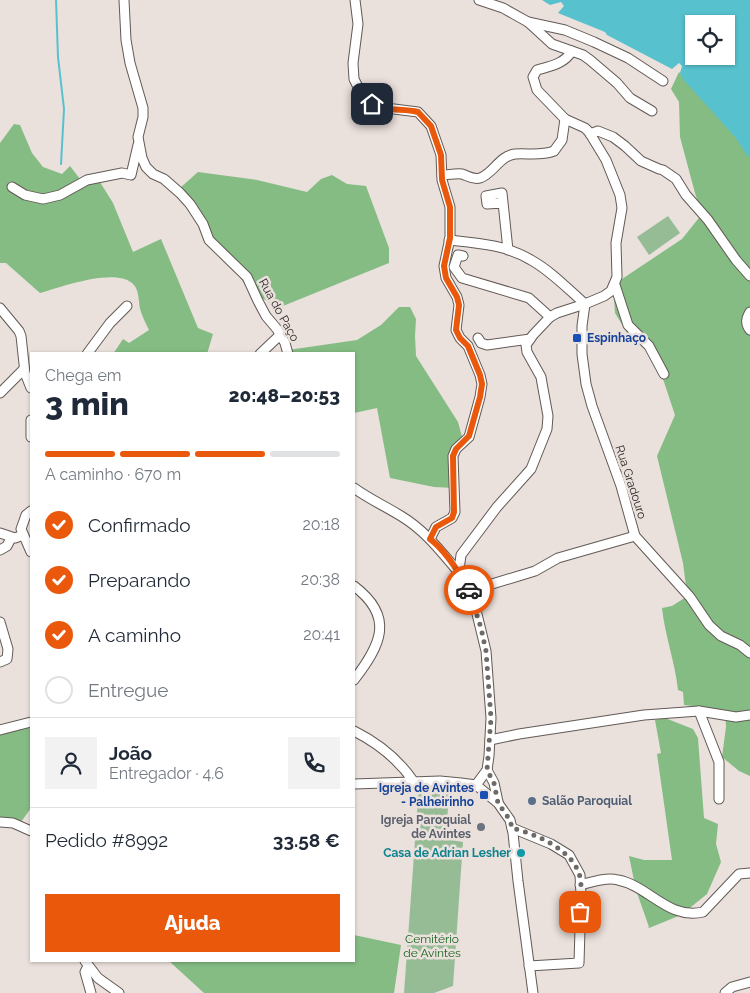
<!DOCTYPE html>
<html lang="pt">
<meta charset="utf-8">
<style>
:root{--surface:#fff;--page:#f2f2f3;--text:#1f2937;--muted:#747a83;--line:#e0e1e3;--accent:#ea580c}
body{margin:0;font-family:Raleway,sans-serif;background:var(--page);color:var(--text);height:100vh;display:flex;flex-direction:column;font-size:19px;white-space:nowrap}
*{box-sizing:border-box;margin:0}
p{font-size:16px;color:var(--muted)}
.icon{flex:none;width:28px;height:28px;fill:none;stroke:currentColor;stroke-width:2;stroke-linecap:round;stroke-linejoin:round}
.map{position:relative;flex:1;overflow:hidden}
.panel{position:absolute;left:30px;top:352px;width:325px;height:610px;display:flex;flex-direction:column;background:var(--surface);border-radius:0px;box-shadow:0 1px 4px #0004}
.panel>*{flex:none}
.controls{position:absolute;left:685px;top:15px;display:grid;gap:10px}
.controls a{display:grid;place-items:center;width:50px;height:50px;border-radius:0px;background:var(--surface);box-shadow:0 1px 4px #0004;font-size:25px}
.pin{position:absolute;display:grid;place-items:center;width:42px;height:42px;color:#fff;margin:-21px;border-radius:10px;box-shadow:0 2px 8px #0006}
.courier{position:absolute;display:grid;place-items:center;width:50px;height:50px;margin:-25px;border:4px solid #ea580c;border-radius:50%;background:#fff;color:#222;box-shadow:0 1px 6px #0007}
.head em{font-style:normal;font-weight:800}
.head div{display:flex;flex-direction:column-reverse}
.head{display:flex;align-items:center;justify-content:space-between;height:85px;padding:0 15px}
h1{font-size:32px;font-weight:800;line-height:38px}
.bar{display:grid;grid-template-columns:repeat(4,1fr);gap:8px 5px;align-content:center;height:60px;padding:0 15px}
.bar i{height:6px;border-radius:4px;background:var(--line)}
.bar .on{background:var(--accent)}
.bar p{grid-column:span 4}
.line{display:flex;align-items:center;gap:12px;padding:0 15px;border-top:1px solid var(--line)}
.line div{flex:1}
.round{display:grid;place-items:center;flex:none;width:52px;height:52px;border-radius:0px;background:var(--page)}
ol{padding:0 15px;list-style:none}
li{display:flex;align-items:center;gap:15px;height:55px}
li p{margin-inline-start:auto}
li .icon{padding:5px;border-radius:50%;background:var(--accent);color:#fff;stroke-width:4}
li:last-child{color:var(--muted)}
li i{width:28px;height:28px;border:2px solid var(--line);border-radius:50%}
.primary-button{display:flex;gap:10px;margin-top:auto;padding:10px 15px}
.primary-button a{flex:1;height:58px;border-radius:0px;background:var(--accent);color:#fff;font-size:20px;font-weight:800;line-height:58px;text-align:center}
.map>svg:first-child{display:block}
.green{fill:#96bc95}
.forest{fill:#84bc84}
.water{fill:#57c1ce;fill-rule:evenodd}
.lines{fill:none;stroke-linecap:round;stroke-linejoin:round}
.stream{stroke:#57c1ce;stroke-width:2}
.minor-casing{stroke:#625a56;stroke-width:11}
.minor{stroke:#fff;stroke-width:9}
.done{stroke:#6f6a67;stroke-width:5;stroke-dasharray:0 9}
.route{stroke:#ea580c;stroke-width:6}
.transit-dot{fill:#1a4fb4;stroke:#eae0dc;stroke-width:2}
.service-dot{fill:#5c6f8a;stroke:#eae0dc;stroke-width:2}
.worship-dot{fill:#6b7280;stroke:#eae0dc;stroke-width:2}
.culture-dot{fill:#0f9aa8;stroke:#eae0dc;stroke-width:2}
.labels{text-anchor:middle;stroke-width:5;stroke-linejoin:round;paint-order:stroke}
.street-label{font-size:12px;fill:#2d2a28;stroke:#eae0dc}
.transit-label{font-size:12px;font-weight:bold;fill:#164399;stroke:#eae0dc;text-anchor:start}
.service-label{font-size:12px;font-weight:bold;fill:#4e5e75;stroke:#eae0dc;text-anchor:start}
.worship-label{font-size:12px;font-weight:bold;fill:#5b616d;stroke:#eae0dc;text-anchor:end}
.culture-label{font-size:12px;font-weight:bold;fill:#0d838f;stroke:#eae0dc;text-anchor:end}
.park-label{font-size:12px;fill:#16651e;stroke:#eae0dc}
</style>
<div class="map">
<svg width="750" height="993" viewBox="0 0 750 993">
<rect width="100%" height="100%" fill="#eae0dc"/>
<g class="green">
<polygon points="668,216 680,233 649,255 637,237"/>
<polygon points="419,785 449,791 446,839 463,842 453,986 434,993 404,993"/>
</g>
<g class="forest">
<path d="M679,72L749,149L750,158V776L739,771L722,757L726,727L725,710L684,705L683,692L678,690C675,662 665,636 662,608L672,606L686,597V586L683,563L657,456L675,415L662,376L638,335L629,336L615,313L614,298L622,279L682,239L702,214L695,193L680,137L679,102L671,89Z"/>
<path d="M14,124L20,125L32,153L43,167L62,174L70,166L80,179H98L113,203L133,252L161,239L198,328L213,334L207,354H113L123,339L129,343L149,330C146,324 143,318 141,312C138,304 140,292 134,285C118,266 61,287 40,293L6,263H0V143Z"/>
<polygon points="198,172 257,180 307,192 321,179 332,175 347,184 366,186 389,248 389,263 278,308 264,299 256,301 180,188"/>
<polygon points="399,307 410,307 416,319 415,336 416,356 458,422 464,444 452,450 454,488 434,487 390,478 377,408 354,413 354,354 289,354 288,350 357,340 381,325"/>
<polygon points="665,718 693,729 698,738 704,818 718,824 716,844 721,862 707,894 681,915 649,928 648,928 649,927 636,890 629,856 644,860 672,860 657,754 661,753 655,720"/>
<polygon points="31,720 31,808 21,822 0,819 0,725"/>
<polygon points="354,935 401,945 394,993 204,993 169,961 354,961"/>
</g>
<path class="water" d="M542,0H750V159L735,137L683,79L680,73L682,66L679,63L672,69L607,35L605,32L558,13L564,6L561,2L550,5ZM694,24H726V56H694Z"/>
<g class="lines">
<polyline class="stream" points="56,0 58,57 64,109 61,164"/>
<g class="minor-casing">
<g id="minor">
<polyline points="124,0 126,40 130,63 143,108 143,117 138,137 142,158 146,167 153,174 164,179 180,193 190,204 203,224 209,240 247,277 258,301 266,316 277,329 285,343 288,354"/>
<polyline points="355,0 358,24 353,63 354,79 359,89 364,96 378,107 418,112 431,126 441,155 442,180 450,207 450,238 444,266 446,278 457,297 459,305 456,330 460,338 468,346 480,375 482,384 480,397 469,437 456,449 453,456 455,512 452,518 436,527 430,539"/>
<polyline points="479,0 503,8 528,22 565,30 594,42 628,58 663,81"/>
<polyline points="528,22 552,44 583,55 590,60 617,83 630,98 652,111"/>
<polyline points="590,134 598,131 613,137 625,146 641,161 659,169 663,170 676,179 686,195 708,220 736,260 750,276"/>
<path d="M442,175C448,175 456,173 462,174C468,176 473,180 480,178C494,173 499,156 515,154C528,153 541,156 554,151L562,140L565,119"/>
<polyline points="12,187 25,195 43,199 60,195 87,180 122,173 131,175 138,145"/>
<polyline points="503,203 487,204 486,196 502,193 508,250"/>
<path d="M449,240C477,243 507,245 531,260C551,271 568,289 585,304"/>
<polyline points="463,256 458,255 454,267 462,278 529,298 550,317"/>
<polyline points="615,285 628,325 649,346 664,374"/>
<polyline points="585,304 582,326 582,354 586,384 592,406 621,486 635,536 690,597 709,625 721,636 740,645 750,653"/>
<polyline points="0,308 19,331 21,336 25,373 31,388"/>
<path d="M750,312C746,319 745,323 750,330"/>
<polyline points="478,338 481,343 487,345 530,339"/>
<polyline points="87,354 110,323 127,306"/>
<polyline points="260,354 280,335"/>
<polyline points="0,393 24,369"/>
<polyline points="31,420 31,437"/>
<path d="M354,488C369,499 385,506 401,516C426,531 442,553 461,575"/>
<polyline points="31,511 26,515 21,529 31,552"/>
<polyline points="0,533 15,538 23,535"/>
<polyline points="0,550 7,546 11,538"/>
<path d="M354,586C395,617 381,645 354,680"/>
<polyline points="469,591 535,571 558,558 635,536"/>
<polyline points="0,622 8,649 7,659 0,662"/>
<polyline points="699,711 719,762 719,799"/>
<polyline points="0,730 31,722"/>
<path d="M354,731C378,743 399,760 414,782"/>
<polyline points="490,740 519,734 644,715 699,711 736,717 750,715"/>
<polyline points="487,770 494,783 498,802"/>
<polyline points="354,784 440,781 461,783 476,785 498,803 510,820 513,833 518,881 533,993"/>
<path d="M476,785L487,770L489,756L491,718L486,651L476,610L469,591L459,570L461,555L497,507L531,469L547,429L548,416L542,383L541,377L527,352L526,345L533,335L550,317L557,313L585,304L604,296L611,291L617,277L616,243L622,208L620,195L606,160L589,132L585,128L565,119L537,90L533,77L537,70C551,66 564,64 572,51"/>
<polyline points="0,822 13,823 31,831"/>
<polyline points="512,828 551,844 569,855 580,875 581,895 579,963 529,966"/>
<path d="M580,885C592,882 606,877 618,880C649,886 668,920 703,912L739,874L750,873"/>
<polyline points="85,961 98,978 119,993"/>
<polyline points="88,966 85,972 91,993"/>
<polyline points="725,993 732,987 750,982"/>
</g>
</g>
<use href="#minor" class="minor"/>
</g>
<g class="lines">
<path class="done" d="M469,590L481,628L486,651L491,718L487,770L494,783L498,803L510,820L512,828C536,834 574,850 580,877C582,888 581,901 580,912"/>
<path class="route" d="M372,104C386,112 403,108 418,112L431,126L441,155L442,180L450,207V238L444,266L446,278L457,297L459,305L456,330L460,338L468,346L480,375L482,384L480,397L469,436L456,449L453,456L454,512L452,518L436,527L430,539C445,550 460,574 469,590"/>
</g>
<g class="transit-dot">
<rect x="572" y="333" width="10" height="10" rx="2.5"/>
<rect x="479" y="790" width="10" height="10" rx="2.5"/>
</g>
<circle class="service-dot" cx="532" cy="801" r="5"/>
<circle class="worship-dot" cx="481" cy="827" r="5"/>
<circle class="culture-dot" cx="521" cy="853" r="5"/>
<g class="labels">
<g class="street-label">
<text transform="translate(279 310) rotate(61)" y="4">Rua do Paço</text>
<text transform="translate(631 482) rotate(72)" y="4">Rua Gradouro</text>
</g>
<g class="transit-label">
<text x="587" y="342">Espinhaço</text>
<text x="474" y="792" text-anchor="end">Igreja de Avintes<tspan x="474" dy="14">- Palheirinho</tspan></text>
</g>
<g class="service-label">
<text x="542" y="805">Salão Paroquial</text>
</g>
<g class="worship-label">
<text x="471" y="824">Igreja Paroquial<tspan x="471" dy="14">de Avintes</tspan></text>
</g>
<g class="culture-label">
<text x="511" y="857">Casa de Adrian Lesher</text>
</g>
<g class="park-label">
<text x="432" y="943">Cemitério<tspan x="432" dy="14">de Avintes</tspan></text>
</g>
</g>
</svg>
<div class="controls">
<a><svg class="icon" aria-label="locate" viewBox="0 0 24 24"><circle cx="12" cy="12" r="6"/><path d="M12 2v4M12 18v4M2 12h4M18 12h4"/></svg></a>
</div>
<div class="pin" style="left:580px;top:912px;background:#ea580c"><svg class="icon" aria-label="bag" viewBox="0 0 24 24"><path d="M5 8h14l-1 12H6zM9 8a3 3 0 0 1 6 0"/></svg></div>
<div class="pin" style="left:372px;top:104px;background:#1f2937"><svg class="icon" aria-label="home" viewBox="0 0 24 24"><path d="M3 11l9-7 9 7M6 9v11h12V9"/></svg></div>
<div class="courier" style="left:469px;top:590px"><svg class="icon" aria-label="car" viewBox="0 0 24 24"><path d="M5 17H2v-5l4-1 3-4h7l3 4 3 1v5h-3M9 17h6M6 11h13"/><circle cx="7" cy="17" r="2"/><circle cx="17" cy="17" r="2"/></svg></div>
<section class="panel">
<div class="head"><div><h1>3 min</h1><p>Chega em</p></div><em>20:48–20:53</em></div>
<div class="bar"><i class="on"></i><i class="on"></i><i class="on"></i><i></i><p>A caminho · 670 m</p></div>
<ol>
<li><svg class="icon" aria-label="check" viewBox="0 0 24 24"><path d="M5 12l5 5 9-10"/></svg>Confirmado<p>20:18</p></li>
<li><svg class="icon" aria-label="check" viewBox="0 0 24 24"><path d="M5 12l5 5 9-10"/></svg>Preparando<p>20:38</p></li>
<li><svg class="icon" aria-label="check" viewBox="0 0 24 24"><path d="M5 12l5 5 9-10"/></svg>A caminho<p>20:41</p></li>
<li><i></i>Entregue</li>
</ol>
<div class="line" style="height:90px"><a class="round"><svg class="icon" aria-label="person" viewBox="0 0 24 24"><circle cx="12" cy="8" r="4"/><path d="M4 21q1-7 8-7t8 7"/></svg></a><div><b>João</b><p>Entregador · 4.6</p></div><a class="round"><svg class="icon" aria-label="phone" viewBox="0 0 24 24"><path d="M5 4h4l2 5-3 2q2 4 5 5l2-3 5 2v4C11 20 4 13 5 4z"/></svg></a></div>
<div class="line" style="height:65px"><div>Pedido #8992</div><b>33.58 €</b></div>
<div class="primary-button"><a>Ajuda</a></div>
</section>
</div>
